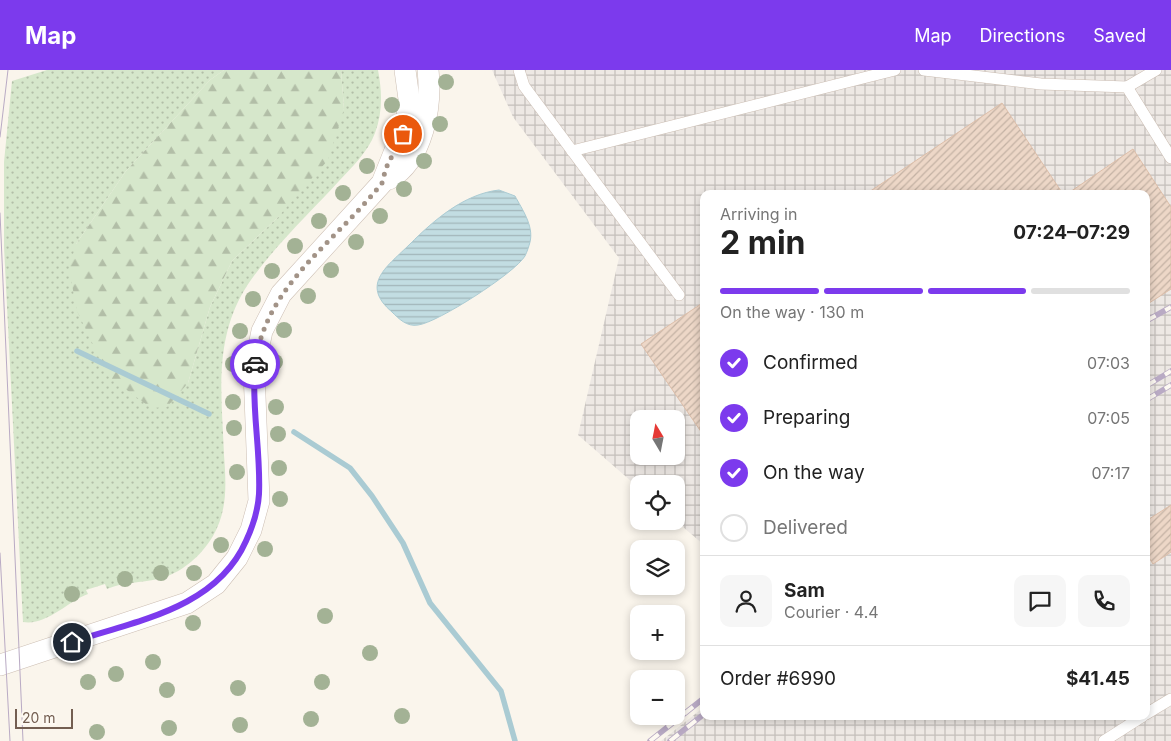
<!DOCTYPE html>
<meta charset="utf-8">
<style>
:root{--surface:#fff;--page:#f6f6f6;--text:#222;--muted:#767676;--line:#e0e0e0;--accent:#7c3aed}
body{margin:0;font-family:Inter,sans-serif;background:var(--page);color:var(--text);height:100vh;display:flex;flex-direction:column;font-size:19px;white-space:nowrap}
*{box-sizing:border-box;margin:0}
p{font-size:16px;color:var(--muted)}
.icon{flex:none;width:28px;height:28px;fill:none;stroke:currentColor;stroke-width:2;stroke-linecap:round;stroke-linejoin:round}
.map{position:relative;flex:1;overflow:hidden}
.side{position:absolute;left:700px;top:120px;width:450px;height:530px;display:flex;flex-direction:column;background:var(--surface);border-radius:10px;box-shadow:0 2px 8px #0003}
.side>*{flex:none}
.needle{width:32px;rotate:350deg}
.buttons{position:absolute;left:630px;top:340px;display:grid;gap:10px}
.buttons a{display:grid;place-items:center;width:55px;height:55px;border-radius:10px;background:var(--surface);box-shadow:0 2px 8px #0003;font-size:25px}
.scale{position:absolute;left:15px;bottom:12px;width:58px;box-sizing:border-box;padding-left:5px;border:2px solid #735e51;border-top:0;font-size:14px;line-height:18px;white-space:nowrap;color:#735e51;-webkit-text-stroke:4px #fdf9f2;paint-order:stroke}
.pin{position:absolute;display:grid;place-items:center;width:42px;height:42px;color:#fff;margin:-21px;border:2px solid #fff;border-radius:50%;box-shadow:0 1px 5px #0007}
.courier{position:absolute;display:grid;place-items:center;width:50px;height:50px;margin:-25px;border:4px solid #7c3aed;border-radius:50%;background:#fff;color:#222;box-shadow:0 1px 6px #0007}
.head em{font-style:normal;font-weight:700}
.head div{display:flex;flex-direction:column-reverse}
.head{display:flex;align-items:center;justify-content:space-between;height:85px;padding:0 20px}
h1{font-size:32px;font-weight:700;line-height:38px}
.bar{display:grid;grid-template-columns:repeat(4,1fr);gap:8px 5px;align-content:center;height:60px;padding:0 20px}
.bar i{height:6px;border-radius:4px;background:var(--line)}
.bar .current{background:var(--accent)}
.bar p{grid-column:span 4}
.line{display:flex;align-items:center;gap:12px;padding:0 20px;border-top:1px solid var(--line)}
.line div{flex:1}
.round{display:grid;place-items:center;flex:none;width:52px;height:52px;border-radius:10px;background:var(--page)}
ol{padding:0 20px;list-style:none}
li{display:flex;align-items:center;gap:15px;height:55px}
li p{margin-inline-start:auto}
li .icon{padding:5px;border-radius:50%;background:var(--accent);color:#fff;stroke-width:4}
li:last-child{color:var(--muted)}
li i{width:28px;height:28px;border:2px solid var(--line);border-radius:50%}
header{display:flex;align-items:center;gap:30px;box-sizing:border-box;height:70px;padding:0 25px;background:var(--accent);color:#fff}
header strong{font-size:24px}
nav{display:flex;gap:28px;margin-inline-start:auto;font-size:18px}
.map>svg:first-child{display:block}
.industrial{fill:url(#industrial-grid);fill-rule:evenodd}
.grass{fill:url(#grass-dots)}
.forest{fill:url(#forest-firs)}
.water{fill:url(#water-rules);stroke:#aacbd3}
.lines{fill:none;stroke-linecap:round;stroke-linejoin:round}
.stream{stroke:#aacbd3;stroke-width:5.5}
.building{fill:url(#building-hatch);stroke:#ddbea9}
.lane-casing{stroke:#ccbeb3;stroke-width:12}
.street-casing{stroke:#ccbeb3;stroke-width:22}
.lane{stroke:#fff;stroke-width:11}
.street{stroke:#fff;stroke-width:21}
.tram{stroke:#b9aac4;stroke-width:1}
.rail-casing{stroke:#b9aac4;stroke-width:5.5}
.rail{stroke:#fdf9f2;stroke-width:4;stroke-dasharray:11;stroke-linecap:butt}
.tree{fill:#a3b295}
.done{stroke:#a29387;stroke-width:5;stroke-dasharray:0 9}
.route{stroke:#7c3aed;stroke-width:6}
</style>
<header>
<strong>Map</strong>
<nav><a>Map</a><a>Directions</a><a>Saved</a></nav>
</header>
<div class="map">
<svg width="1171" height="671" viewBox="0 0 1171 671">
<defs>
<pattern id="industrial-grid" width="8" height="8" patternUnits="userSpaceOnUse" patternTransform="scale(1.25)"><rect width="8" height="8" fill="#ede8e4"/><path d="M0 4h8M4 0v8" fill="none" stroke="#c4bfbb"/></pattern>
<pattern id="grass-dots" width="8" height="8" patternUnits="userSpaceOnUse" patternTransform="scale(1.25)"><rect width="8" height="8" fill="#d6e7cb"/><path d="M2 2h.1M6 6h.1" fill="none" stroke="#b2bea7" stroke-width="1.8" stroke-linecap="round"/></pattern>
<pattern id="forest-firs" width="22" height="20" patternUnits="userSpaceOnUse" patternTransform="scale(1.25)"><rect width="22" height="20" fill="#d6e7cb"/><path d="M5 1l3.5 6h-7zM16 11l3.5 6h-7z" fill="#b2bea7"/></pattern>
<pattern id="water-rules" width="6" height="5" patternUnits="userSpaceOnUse" patternTransform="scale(1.25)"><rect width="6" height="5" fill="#c2dde2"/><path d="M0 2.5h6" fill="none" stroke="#a2b6ba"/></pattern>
<pattern id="building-hatch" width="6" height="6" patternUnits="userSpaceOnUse" patternTransform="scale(1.25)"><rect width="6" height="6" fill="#edd7c7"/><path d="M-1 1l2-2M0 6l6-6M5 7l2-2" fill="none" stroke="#c4b2a4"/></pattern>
</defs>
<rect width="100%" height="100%" fill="#faf5ec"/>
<path class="industrial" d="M492,0H1171V671H661L704,637V646H1146V124H704V475L676,451V414H639V418L578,365L619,188L513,47ZM639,349H676V386H639Z"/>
<path class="grass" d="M47,0H224L210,10L126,101L76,174L188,313L210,237L232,191L278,147L344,39L341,0H378C382,21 383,42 375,63C368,82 352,97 339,111C309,144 262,188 241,226C214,276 222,330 224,385C226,413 228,440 213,466C202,485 181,504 158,509C141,513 123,512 107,519L105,514L86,520L88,524C67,532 46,556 23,552L4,177V92L12,11Z"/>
<polygon class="forest" points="224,0 341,0 344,39 328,90 278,147 232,191 210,237 188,313 167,337 151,338 108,306 77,241 69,199 76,174 126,101 210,10"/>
<path class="water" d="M499,120L515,126C522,139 534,156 530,172C529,176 527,182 525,186C515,203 437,253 418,255C407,257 399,249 392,242C359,214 388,196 410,174C434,150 464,124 499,120Z"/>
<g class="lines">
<g class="stream">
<polyline points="77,281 209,344"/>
<polyline points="294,362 350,398 372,426 403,473 430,533 501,621 515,671"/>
</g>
</g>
<g class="building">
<polygon points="1002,33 1063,124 866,124"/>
<polygon points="1133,79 1171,137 1171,219 1146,235 1146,124 1067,124"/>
<polygon points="704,232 704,366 641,274"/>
<polygon points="1171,435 1171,482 1153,494 1146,483 1146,451"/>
</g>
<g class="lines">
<g class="lane-casing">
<g id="lane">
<polyline points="519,0 524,16 679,225"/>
<polyline points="924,0 1041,14 1127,17 1171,88"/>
<polyline points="1127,17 1156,0"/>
<polyline points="572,81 895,0"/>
<polyline points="1146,644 1171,629"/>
<polyline points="1104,671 1143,646"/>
</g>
</g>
<g class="street-casing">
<g id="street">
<path d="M389,109C423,90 432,36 428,0"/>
<polyline points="0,595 187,533 216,514 237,488 251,460 259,431 254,300 262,261 281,224 382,113 406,53 409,29 405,0"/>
</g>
</g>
<use href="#lane" class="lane"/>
<use href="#street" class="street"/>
<g class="tram">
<polyline points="0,67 8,0"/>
<polyline points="0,143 23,671"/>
<polyline points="0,483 10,671"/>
</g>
<g class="rail-casing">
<g id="rail">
<polyline points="1146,251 1171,237"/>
<polyline points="1146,316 1171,301"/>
<polyline points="1146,330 1171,315"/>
<polyline points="650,671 704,628"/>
<polyline points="670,671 704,644"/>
</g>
</g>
<use href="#rail" class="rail"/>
</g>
<g class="tree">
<circle cx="446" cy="12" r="8"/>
<circle cx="392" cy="35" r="8"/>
<circle cx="440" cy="54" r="8"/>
<circle cx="424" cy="91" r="8"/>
<circle cx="367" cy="96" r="8"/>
<circle cx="404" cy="119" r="8"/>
<circle cx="343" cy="123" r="8"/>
<circle cx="380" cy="146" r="8"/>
<circle cx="319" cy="151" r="8"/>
<circle cx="356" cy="172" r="8"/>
<circle cx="295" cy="176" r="8"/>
<circle cx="331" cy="200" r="8"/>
<circle cx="272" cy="201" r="8"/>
<circle cx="308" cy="226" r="8"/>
<circle cx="253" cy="229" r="8"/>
<circle cx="284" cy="260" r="8"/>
<circle cx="240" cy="261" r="8"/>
<circle cx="275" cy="292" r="8"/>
<circle cx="233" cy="294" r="8"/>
<circle cx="233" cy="332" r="8"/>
<circle cx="276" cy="337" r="8"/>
<circle cx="234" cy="358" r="8"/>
<circle cx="278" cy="364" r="8"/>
<circle cx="279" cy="398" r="8"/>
<circle cx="237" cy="402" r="8"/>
<circle cx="280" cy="429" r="8"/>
<circle cx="221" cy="475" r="8"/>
<circle cx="265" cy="479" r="8"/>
<circle cx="161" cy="503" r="8"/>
<circle cx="194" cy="503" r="8"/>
<circle cx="125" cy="509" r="8"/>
<circle cx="72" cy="524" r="8"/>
<circle cx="325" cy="546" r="8"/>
<circle cx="193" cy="553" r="8"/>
<circle cx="370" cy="583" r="8"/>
<circle cx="153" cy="592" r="8"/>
<circle cx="116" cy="604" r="8"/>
<circle cx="88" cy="612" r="8"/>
<circle cx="322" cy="612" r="8"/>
<circle cx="238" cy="618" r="8"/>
<circle cx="167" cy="620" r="8"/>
<circle cx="402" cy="646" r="8"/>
<circle cx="311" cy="649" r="8"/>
<circle cx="240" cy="655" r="8"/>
<circle cx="169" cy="658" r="8"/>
<circle cx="97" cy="662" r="8"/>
</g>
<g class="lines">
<path class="done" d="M255,294C266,214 335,173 382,113L386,98L403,64"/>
<path class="route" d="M72,572C135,551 216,539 246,471C253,456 258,440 259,424C261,381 251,337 255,294"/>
</g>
</svg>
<div class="buttons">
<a><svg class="needle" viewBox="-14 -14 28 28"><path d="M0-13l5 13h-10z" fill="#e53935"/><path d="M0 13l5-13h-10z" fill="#767676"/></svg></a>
<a><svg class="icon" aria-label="locate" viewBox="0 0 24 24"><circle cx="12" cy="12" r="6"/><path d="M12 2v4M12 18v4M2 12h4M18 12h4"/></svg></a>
<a><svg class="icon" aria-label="layers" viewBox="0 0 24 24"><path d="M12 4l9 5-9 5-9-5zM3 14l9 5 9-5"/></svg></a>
<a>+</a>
<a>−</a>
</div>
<div class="scale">20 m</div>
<div class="pin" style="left:403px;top:64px;background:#ea580c"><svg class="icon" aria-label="bag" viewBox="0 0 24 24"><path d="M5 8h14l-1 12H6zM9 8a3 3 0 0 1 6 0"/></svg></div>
<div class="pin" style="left:72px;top:572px;background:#1f2937"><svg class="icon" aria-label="home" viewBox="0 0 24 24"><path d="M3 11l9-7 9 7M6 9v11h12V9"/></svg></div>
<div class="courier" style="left:255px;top:294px"><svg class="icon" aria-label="car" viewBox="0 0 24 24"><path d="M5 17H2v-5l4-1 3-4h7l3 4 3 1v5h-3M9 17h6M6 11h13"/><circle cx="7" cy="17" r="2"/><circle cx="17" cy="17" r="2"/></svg></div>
<section class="side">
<div class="head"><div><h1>2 min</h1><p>Arriving in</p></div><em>07:24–07:29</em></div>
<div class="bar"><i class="current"></i><i class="current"></i><i class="current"></i><i></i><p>On the way · 130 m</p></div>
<ol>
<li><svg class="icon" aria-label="check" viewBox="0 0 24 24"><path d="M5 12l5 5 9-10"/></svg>Confirmed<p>07:03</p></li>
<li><svg class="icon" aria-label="check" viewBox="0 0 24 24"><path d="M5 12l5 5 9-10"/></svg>Preparing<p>07:05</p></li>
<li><svg class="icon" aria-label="check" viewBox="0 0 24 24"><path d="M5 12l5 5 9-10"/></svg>On the way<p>07:17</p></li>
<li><i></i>Delivered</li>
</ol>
<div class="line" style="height:90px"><a class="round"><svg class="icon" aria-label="person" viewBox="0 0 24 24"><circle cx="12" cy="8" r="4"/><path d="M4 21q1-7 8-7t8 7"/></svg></a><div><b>Sam</b><p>Courier · 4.4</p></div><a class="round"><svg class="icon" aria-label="chat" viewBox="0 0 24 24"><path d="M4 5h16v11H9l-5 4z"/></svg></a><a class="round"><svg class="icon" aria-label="phone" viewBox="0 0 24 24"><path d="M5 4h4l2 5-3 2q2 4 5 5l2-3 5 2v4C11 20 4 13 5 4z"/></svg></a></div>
<div class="line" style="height:65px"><div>Order #6990</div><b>$41.45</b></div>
</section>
</div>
